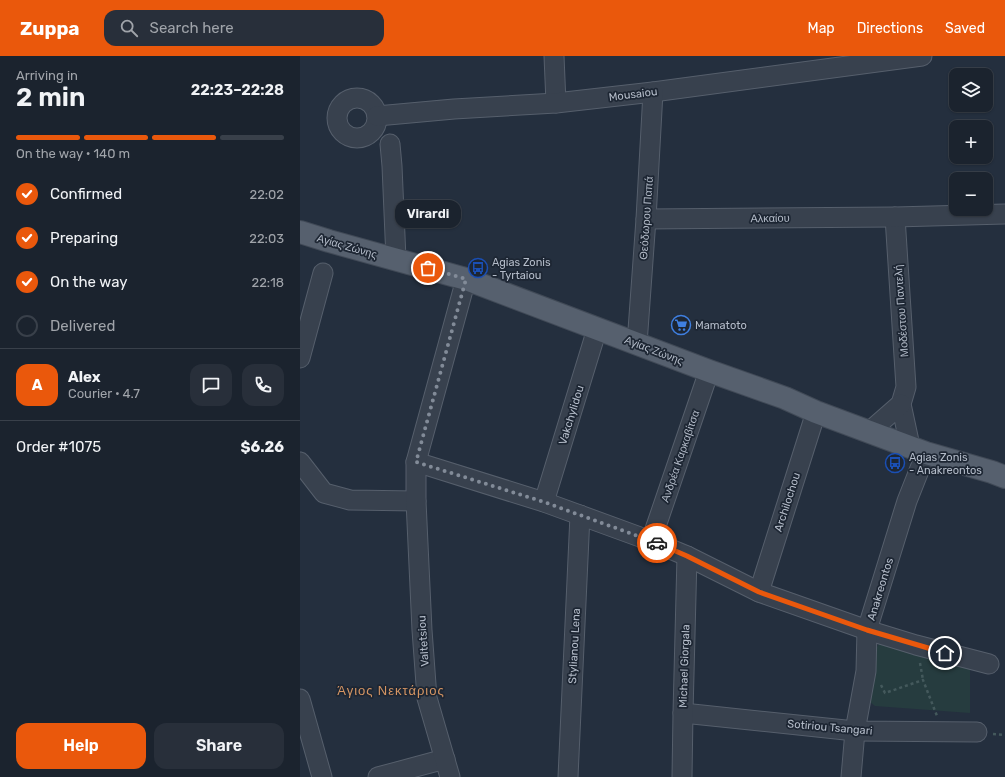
<!DOCTYPE html>
<meta charset="utf-8">
<style>
:root{--surface:#1b232e;--page:#282f3a;--text:#f1f3f6;--muted:#a0a4aa;--line:#39404a;--accent:#ea580c}
body{margin:0;font-family:Rubik,sans-serif;background:var(--page);color:var(--text);height:100vh;display:flex;flex-direction:column;font-size:15px;white-space:nowrap}
*{box-sizing:border-box;margin:0}
p{font-size:13px;color:var(--muted)}
.icon{flex:none;width:22px;height:22px;fill:none;stroke:currentColor;stroke-width:2;stroke-linecap:round;stroke-linejoin:round}
.map{position:relative;flex:1;overflow:hidden}
.panel{display:flex;flex-direction:column;background:var(--surface);width:300px}
.panel>*{flex:none}
.controls{position:absolute;left:649px;top:12px;display:grid;gap:8px}
.controls a{display:grid;place-items:center;width:44px;height:44px;border-radius:8px;background:var(--surface);box-shadow:0 1px 3px #0004,0 0 0 1px var(--line);font-size:20px}
.pin{position:absolute;display:grid;place-items:center;width:34px;height:34px;color:#fff;margin:-17px;border:2px solid #fff;border-radius:50%;box-shadow:0 1px 4px #0007}
.courier{position:absolute;display:grid;place-items:center;width:40px;height:40px;margin:-20px;border:3px solid #ea580c;border-radius:50%;background:#fff;color:#222;box-shadow:0 1px 5px #0007}
.bubble{position:absolute;height:28px;border-radius:12px;background:var(--surface);box-shadow:0 1px 3px #0004,0 0 0 1px var(--line);font-size:13px;font-weight:600;line-height:28px;text-align:center}
.summary em{font-style:normal;font-weight:600}
.summary div{display:flex;flex-direction:column-reverse}
.summary{display:flex;align-items:center;justify-content:space-between;height:68px;padding:0 16px}
h1{font-size:26px;font-weight:600;line-height:30px}
.bar{display:grid;grid-template-columns:repeat(4,1fr);gap:6px 4px;align-content:center;height:48px;padding:0 16px}
.bar i{height:5px;border-radius:3px;background:var(--line)}
.bar .on{background:var(--accent)}
.bar p{grid-column:span 4}
.line{display:flex;align-items:center;gap:10px;padding:0 16px;border-top:1px solid var(--line)}
.line div{flex:1}
.round{display:grid;place-items:center;flex:none;width:42px;height:42px;border-radius:12px;background:var(--page)}
ol{padding:0 16px;list-style:none}
li{display:flex;align-items:center;gap:12px;height:44px}
li p{margin-inline-start:auto}
li .icon{padding:4px;border-radius:50%;background:var(--accent);color:#fff;stroke-width:4}
li:last-child{color:var(--muted)}
li i{width:22px;height:22px;border:2px solid var(--line);border-radius:50%}
.action{display:flex;gap:8px;margin-top:auto;padding:8px 16px}
.action a{flex:1;height:46px;border-radius:12px;background:var(--accent);color:#fff;font-size:16px;font-weight:600;line-height:46px;text-align:center}
.action a+a{background:var(--page);color:var(--text)}
header{display:flex;align-items:center;gap:24px;box-sizing:border-box;height:56px;padding:0 20px;background:var(--accent);color:#fff}
header strong{font-size:19px}
nav{display:flex;gap:22px;margin-inline-start:auto;font-size:14px}
.search{width:280px;height:36px;background:var(--page);display:flex;align-items:center;gap:10px;box-sizing:border-box;padding:0 14px;border-radius:12px;color:var(--muted);font-size:15px}
main{display:flex;flex:1;min-height:0}
.map>svg:first-child{display:block}
.green{fill:#263c3f}
.lines{fill:none;stroke-linecap:round;stroke-linejoin:round}
.minor-casing{stroke:#565f6c;stroke-width:21}
.major-casing{stroke:#414a57;stroke-width:24}
.path{stroke:#44595c;stroke-width:2.5;stroke-dasharray:3 3;stroke-linecap:butt}
.minor{stroke:#38414e;stroke-width:19}
.major{stroke:#56606e;stroke-width:22}
.done{stroke:#828b98;stroke-width:4;stroke-dasharray:0 7.2}
.route{stroke:#ea580c;stroke-width:5}
.labels{text-anchor:middle;stroke-width:3.5;stroke-linejoin:round;paint-order:stroke}
.street-label{font-size:11px;fill:#b4bcc9;stroke:#1d2633}
.poi-label{font-size:11px;fill:#b4bcc9;stroke:#1d2633;text-anchor:start}
.quarter-label{font-size:13px;letter-spacing:1px;fill:#d59563;stroke:#1d2633}
</style>
<header>
<strong>Zuppa</strong>
<div class="search"><svg class="icon" aria-label="search" viewBox="0 0 24 24"><circle cx="10" cy="10" r="6"/><path d="M15 15l6 6"/></svg>Search here</div>
<nav><a>Map</a><a>Directions</a><a>Saved</a></nav>
</header>
<main>
<section class="panel">
<div class="summary"><div><h1>2 min</h1><p>Arriving in</p></div><em>22:23–22:28</em></div>
<div class="bar"><i class="on"></i><i class="on"></i><i class="on"></i><i></i><p>On the way · 140 m</p></div>
<ol>
<li><svg class="icon" aria-label="check" viewBox="0 0 24 24"><path d="M5 12l5 5 9-10"/></svg>Confirmed<p>22:02</p></li>
<li><svg class="icon" aria-label="check" viewBox="0 0 24 24"><path d="M5 12l5 5 9-10"/></svg>Preparing<p>22:03</p></li>
<li><svg class="icon" aria-label="check" viewBox="0 0 24 24"><path d="M5 12l5 5 9-10"/></svg>On the way<p>22:18</p></li>
<li><i></i>Delivered</li>
</ol>
<div class="line" style="height:72px"><b class="round" style="background:var(--accent);color:#fff">A</b><div><b>Alex</b><p>Courier · 4.7</p></div><a class="round"><svg class="icon" aria-label="chat" viewBox="0 0 24 24"><path d="M4 5h16v11H9l-5 4z"/></svg></a><a class="round"><svg class="icon" aria-label="phone" viewBox="0 0 24 24"><path d="M5 4h4l2 5-3 2q2 4 5 5l2-3 5 2v4C11 20 4 13 5 4z"/></svg></a></div>
<div class="line" style="height:52px"><div>Order #1075</div><b>$6.26</b></div>
<div class="action"><a>Help</a><a>Share</a></div>
</section>
<div class="map">
<svg width="705" height="721" viewBox="0 0 705 721">
<rect width="100%" height="100%" fill="#242f3e"/>
<polygon class="green" points="584,585 670,605 670,657 575,650 570,646 567,639 575,594 579,588"/>
<g class="lines">
<g class="minor-casing">
<g id="minor">
<polyline points="254,0 256,47"/>
<circle cx="57" cy="62" r="20"/>
<polyline points="77,60 154,53 256,47 353,36 622,0"/>
<polyline points="90,88 92,110 96,203"/>
<polyline points="595,161 606,331 601,348 610,390"/>
<polyline points="346,163 595,161 705,158"/>
<polyline points="337,288 346,163 353,36"/>
<polyline points="0,302 23,217"/>
<polyline points="569,376 601,348"/>
<polyline points="0,406 24,437 50,444 116,445"/>
<polyline points="116,406 244,446 351,485 387,500 459,536 567,574 616,589 689,608"/>
<polyline points="244,446 297,273"/>
<polyline points="351,485 409,315"/>
<polyline points="459,536 516,356"/>
<polyline points="0,643 22,721"/>
<polyline points="383,657 555,675 677,676"/>
<polyline points="78,721 145,703"/>
<polyline points="150,721 127,642 122,574 116,445 116,406 166,223"/>
<polyline points="268,721 280,459"/>
<polyline points="382,721 383,657 387,500"/>
<polyline points="551,721 555,675 566,615 567,574 607,445 626,397"/>
</g>
</g>
<g class="major-casing">
<polyline id="major" points="0,176 29,185 166,223 409,315 485,342 516,356 626,397 692,416 705,421"/>
</g>
<g class="path">
<polyline points="620,607 623,624"/>
<polyline points="581,629 585,637 623,624 637,660"/>
<polyline points="693,678 705,679"/>
</g>
<use href="#minor" class="minor"/>
<use href="#major" class="major"/>
</g>
<g class="lines">
<polyline class="done" points="128,212 166,223 116,406 244,446 357,487"/>
<polyline class="route" points="357,487 387,500 459,536 567,574 645,597"/>
</g>
<defs>
<g id="bus-ring" transform="scale(1)"><circle r="9.5" fill="#1d2633" stroke="#1a4fb4" stroke-width="1.5"/><path d="M-5-6H5V4H4V6H2V4H-2V6H-4V4H-5ZM-3.5-4V0h7V-4ZM-3.5 1.2v1.5H-2V1.2ZM2 1.2v1.5H3.5V1.2Z" fill="#1a4fb4"/></g>
<g id="supermarket-ring" transform="scale(1)"><circle r="9.5" fill="#1d2633" stroke="#3f7fe0" stroke-width="1.5"/><path d="M-6-5.5h2.5l.6 2H6L4.5 2H-2.5L-4.4-4H-6ZM-1.5 3.2a1.3 1.3 0 1 0 .1 0ZM3 3.2a1.3 1.3 0 1 0 .1 0Z" fill="#3f7fe0"/></g>
</defs>
<g fill-rule="evenodd">
<use href="#bus-ring" x="178" y="212"/>
<use href="#supermarket-ring" x="381" y="269"/>
<use href="#bus-ring" x="595" y="407"/>
</g>
<g class="labels">
<g class="street-label">
<text transform="translate(333 38) rotate(-7)" y="4">Mousaiou</text>
<text transform="translate(346 162) rotate(-86)" y="4">Θεόδωρου Παπά</text>
<text transform="translate(470 162) rotate(-1)" y="4">Αλκαίου</text>
<text transform="translate(47 190) rotate(16)" y="4">Αγίας Ζώνης</text>
<text transform="translate(601 255) rotate(-94)" y="4">Μοδέστου Παντελή</text>
<text transform="translate(354 294) rotate(21)" y="4">Αγίας Ζώνης</text>
<text transform="translate(271 359) rotate(-73)" y="4">Vakchylidou</text>
<text transform="translate(380 400) rotate(-71)" y="4">Ανδρέα Καρκαβίτσα</text>
<text transform="translate(487 446) rotate(-72)" y="4">Archilochou</text>
<text transform="translate(580 533) rotate(-73)" y="4">Anakreontos</text>
<text transform="translate(123 585) rotate(-94)" y="4">Valtetsiou</text>
<text transform="translate(274 590) rotate(-87)" y="4">Stylianou Lena</text>
<text transform="translate(384 610) rotate(-88)" y="4">Michael Giorgala</text>
<text transform="translate(530 671) rotate(5)" y="4">Sotiriou Tsangari</text>
</g>
<g class="poi-label">
<text x="192" y="210">Agias Zonis<tspan x="192" dy="13">- Tyrtaiou</tspan></text>
<text x="395" y="273">Mamatoto</text>
<text x="609" y="405">Agias Zonis<tspan x="609" dy="13">- Anakreontos</tspan></text>
</g>
<g class="quarter-label">
<text x="91" y="639">Άγιος Νεκτάριος</text>
</g>
</g>
</svg>
<div class="controls">
<a><svg class="icon" aria-label="layers" viewBox="0 0 24 24"><path d="M12 4l9 5-9 5-9-5zM3 14l9 5 9-5"/></svg></a>
<a>+</a>
<a>−</a>
</div>
<div class="pin" style="left:128px;top:212px;background:#ea580c"><svg class="icon" aria-label="bag" viewBox="0 0 24 24"><path d="M5 8h14l-1 12H6zM9 8a3 3 0 0 1 6 0"/></svg></div>
<div class="pin" style="left:645px;top:597px;background:#1f2937"><svg class="icon" aria-label="home" viewBox="0 0 24 24"><path d="M3 11l9-7 9 7M6 9v11h12V9"/></svg></div>
<div class="courier" style="left:357px;top:487px"><svg class="icon" aria-label="car" viewBox="0 0 24 24"><path d="M5 17H2v-5l4-1 3-4h7l3 4 3 1v5h-3M9 17h6M6 11h13"/><circle cx="7" cy="17" r="2"/><circle cx="17" cy="17" r="2"/></svg></div>
<div class="bubble" style="left:95px;top:144px;width:66px">Virardi</div>
</div>
</main>
